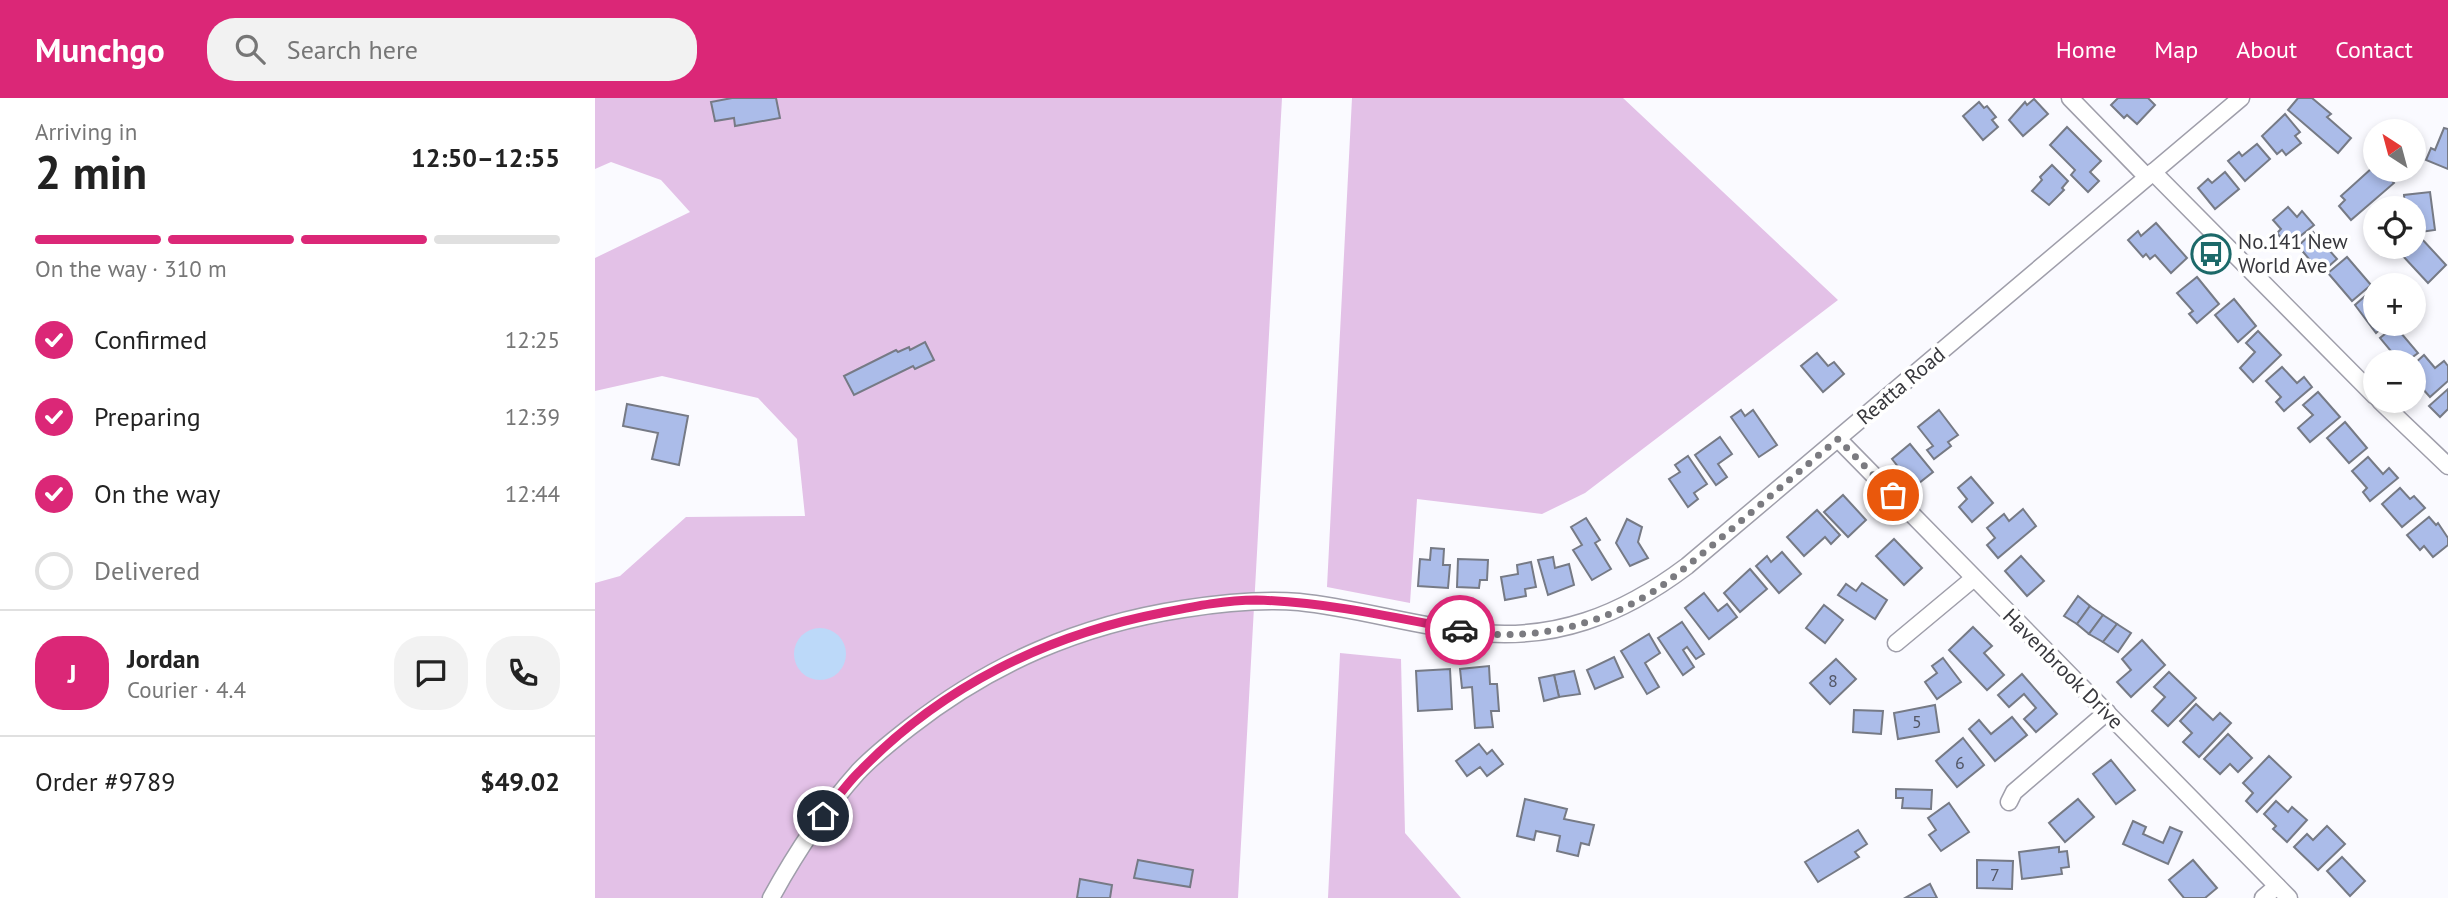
<!DOCTYPE html>
<meta charset="utf-8">
<style>
:root{--surface:#fff;--page:#f2f2f2;--text:#222;--muted:#767676;--line:#e0e0e0;--accent:#db2777}
body{margin:0;font-family:"PT Sans",sans-serif;background:var(--page);color:var(--text);height:100vh;display:flex;flex-direction:column;font-size:26px;white-space:nowrap}
*{box-sizing:border-box;margin:0}
p{font-size:23px;color:var(--muted)}
.icon{flex:none;width:38px;height:38px;fill:none;stroke:currentColor;stroke-width:2;stroke-linecap:round;stroke-linejoin:round}
.map{position:relative;flex:1;overflow:hidden}
.details{display:flex;flex-direction:column;background:var(--surface);width:595px}
.details>*{flex:none}
.needle{width:46px;rotate:324deg}
.fabs{position:absolute;left:1768px;top:21px;display:grid;gap:14px}
.fabs a{display:grid;place-items:center;width:63px;height:63px;border-radius:50%;background:var(--surface);box-shadow:0 4px 10px #0003;font-size:35px}
.pin{position:absolute;display:grid;place-items:center;width:60px;height:60px;color:#fff;margin:-30px;border:4px solid #fff;border-radius:50%;box-shadow:0 2px 7px #0007}
.courier{position:absolute;display:grid;place-items:center;width:70px;height:70px;margin:-35px;border:5px solid #db2777;border-radius:50%;background:#fff;color:#222;box-shadow:0 2px 9px #0007}
.head em{font-style:normal;font-weight:700}
.head div{display:flex;flex-direction:column-reverse}
.head{display:flex;align-items:center;justify-content:space-between;height:119px;padding:0 35px}
h1{font-size:46px;font-weight:700;line-height:52px}
.bar{display:grid;grid-template-columns:repeat(4,1fr);gap:10px 7px;align-content:center;height:84px;padding:0 35px}
.bar i{height:9px;border-radius:5px;background:var(--line)}
.bar .current{background:var(--accent)}
.bar p{grid-column:span 4}
.line{display:flex;align-items:center;gap:18px;padding:0 35px;border-top:2px solid var(--line)}
.line div{flex:1}
.round{display:grid;place-items:center;flex:none;width:74px;height:74px;border-radius:28px;background:var(--page)}
ol{padding:0 35px;list-style:none}
li{display:flex;align-items:center;gap:21px;height:77px}
li p{margin-inline-start:auto}
li .icon{padding:7px;border-radius:50%;background:var(--accent);color:#fff;stroke-width:4}
li:last-child{color:var(--muted)}
li i{width:38px;height:38px;border:4px solid var(--line);border-radius:50%}
header{display:flex;align-items:center;gap:42px;box-sizing:border-box;height:98px;padding:0 35px;background:var(--accent);color:#fff}
header strong{font-size:33px}
nav{display:flex;gap:38px;margin-inline-start:auto;font-size:24px}
.search{width:490px;height:63px;background:var(--page);display:flex;align-items:center;gap:18px;box-sizing:border-box;padding:0 24px;border-radius:28px;color:var(--muted);font-size:26px}
main{display:flex;flex:1;min-height:0}
.map>svg:first-child{display:block}
.green{fill:#e3c1e7}
.water{fill:#bcd9f9}
.building{fill:#abbce9;stroke:#767a85;stroke-width:2}
.lines{fill:none;stroke-linecap:round;stroke-linejoin:round}
.minor-casing{stroke:#9f9eaa;stroke-width:19}
.minor{stroke:#fff;stroke-width:16}
.done{stroke:#7b7b80;stroke-width:7;stroke-dasharray:0 12.6}
.route{stroke:#db2777;stroke-width:9}
.labels{text-anchor:middle;stroke-width:7;stroke-linejoin:round;paint-order:stroke}
.number-label{font-size:18px;fill:#545867}
.poi-label{font-size:21px;fill:#37373c;stroke:#fff;text-anchor:start}
.street-label{font-size:21px;fill:#37373c;stroke:#fff}
</style>
<header>
<strong>Munchgo</strong>
<div class="search"><svg class="icon" aria-label="search" viewBox="0 0 24 24"><circle cx="10" cy="10" r="6"/><path d="M15 15l6 6"/></svg>Search here</div>
<nav><a>Home</a><a>Map</a><a>About</a><a>Contact</a></nav>
</header>
<main>
<section class="details">
<div class="head"><div><h1>2 min</h1><p>Arriving in</p></div><em>12:50–12:55</em></div>
<div class="bar"><i class="current"></i><i class="current"></i><i class="current"></i><i></i><p>On the way · 310 m</p></div>
<ol>
<li><svg class="icon" aria-label="check" viewBox="0 0 24 24"><path d="M5 12l5 5 9-10"/></svg>Confirmed<p>12:25</p></li>
<li><svg class="icon" aria-label="check" viewBox="0 0 24 24"><path d="M5 12l5 5 9-10"/></svg>Preparing<p>12:39</p></li>
<li><svg class="icon" aria-label="check" viewBox="0 0 24 24"><path d="M5 12l5 5 9-10"/></svg>On the way<p>12:44</p></li>
<li><i></i>Delivered</li>
</ol>
<div class="line" style="height:126px"><b class="round" style="background:var(--accent);color:#fff">J</b><div><b>Jordan</b><p>Courier · 4.4</p></div><a class="round"><svg class="icon" aria-label="chat" viewBox="0 0 24 24"><path d="M4 5h16v11H9l-5 4z"/></svg></a><a class="round"><svg class="icon" aria-label="phone" viewBox="0 0 24 24"><path d="M5 4h4l2 5-3 2q2 4 5 5l2-3 5 2v4C11 20 4 13 5 4z"/></svg></a></div>
<div class="line" style="height:91px"><div>Order #9789</div><b>$49.02</b></div>
</section>
<div class="map">
<svg width="1853" height="800" viewBox="0 0 1853 800">
<rect width="100%" height="100%" fill="#fafaff"/>
<g class="green">
<polygon points="0,0 687,0 643,800 0,800 0,485 25,478 91,419 210,418 202,341 163,300 67,278 0,293 0,160 95,114 66,82 16,64 0,71"/>
<polygon points="757,0 1028,0 1243,202 990,395 947,416 822,401 815,505 732,489"/>
<polygon points="745,555 806,561 810,735 866,800 733,800"/>
</g>
<circle class="water" cx="225" cy="556" r="26"/>
<g class="building">
<polygon points="137,0 181,0 185,20 140,28 139,20 120,23 116,4"/>
<polygon points="1523,0 1553,0 1560,7 1542,26 1532,17 1529,20 1516,7"/>
<polygon points="1703,0 1717,0 1736,16 1732,19 1756,40 1743,55 1693,12"/>
<polygon points="1439,1 1453,16 1428,38 1414,22 1430,4 1432,7"/>
<polygon points="1384,4 1389,10 1392,8 1401,19 1397,22 1403,29 1388,42 1368,18"/>
<polygon points="1690,16 1705,34 1700,38 1706,45 1691,57 1687,52 1682,56 1667,38"/>
<polygon points="1472,29 1506,63 1495,74 1504,83 1493,94 1476,77 1480,72 1455,47"/>
<polygon points="1849,30 1853,31 1853,71 1831,62 1836,50 1840,52"/>
<polygon points="1662,46 1675,61 1650,83 1633,63 1644,54 1647,58"/>
<polygon points="1457,67 1473,83 1467,90 1469,92 1454,107 1437,93 1447,82 1445,79"/>
<polygon points="1777,70 1780,74 1788,72 1799,85 1756,122 1744,108 1750,102 1746,98"/>
<polygon points="1630,74 1644,91 1620,111 1603,90 1613,81 1617,85"/>
<polygon points="1835,94 1840,132 1818,135 1818,110 1810,110 1809,97"/>
<polygon points="1693,109 1702,119 1707,113 1719,127 1693,148 1682,135 1686,131 1678,122"/>
<polygon points="1561,125 1592,160 1576,175 1560,157 1555,161 1551,156 1548,159 1533,142 1543,133 1546,138"/>
<polygon points="1718,134 1742,161 1726,175 1703,148"/>
<polygon points="1826,140 1851,167 1833,185 1807,157"/>
<polygon points="1752,159 1776,187 1757,203 1733,175"/>
<polygon points="1602,179 1624,206 1602,225 1594,216 1598,213 1582,195"/>
<polygon points="1777,192 1780,196 1780,226 1791,226 1781,235 1760,207"/>
<polygon points="1639,201 1661,228 1643,244 1620,217"/>
<polygon points="1800,228 1823,255 1811,264 1805,264 1785,240"/>
<polygon points="1663,233 1686,257 1658,284 1645,270 1660,254 1651,245"/>
<polygon points="330,244 339,262 320,271 318,268 259,297 249,278 301,252 303,254 314,249 315,252"/>
<polygon points="1222,255 1233,268 1239,264 1249,276 1228,294 1206,268"/>
<polygon points="1829,257 1840,270 1849,263 1853,268 1853,283 1835,299 1818,280 1818,267"/>
<polygon points="1687,269 1702,285 1709,279 1717,289 1689,313 1681,304 1686,299 1671,283"/>
<polygon points="1853,291 1853,311 1845,319 1834,308"/>
<polygon points="1723,294 1745,319 1715,344 1703,330 1718,317 1708,307"/>
<polygon points="32,306 93,318 84,367 57,361 63,335 28,328"/>
<polygon points="1146,312 1150,318 1158,312 1182,347 1164,359 1136,319"/>
<polygon points="1344,312 1363,337 1353,344 1356,348 1339,361 1332,352 1338,348 1323,329"/>
<polygon points="1750,324 1772,350 1754,365 1732,340"/>
<polygon points="1125,339 1137,356 1123,366 1132,379 1121,387 1100,357"/>
<polygon points="1315,346 1338,374 1319,389 1297,361"/>
<polygon points="1093,358 1112,386 1099,395 1103,401 1093,409 1074,381 1085,374 1080,367"/>
<polygon points="1773,359 1788,376 1794,370 1803,380 1775,403 1768,394 1772,390 1757,373"/>
<polygon points="1376,379 1398,405 1377,424 1364,409 1372,401 1363,390"/>
<polygon points="1805,390 1815,401 1819,398 1830,410 1807,429 1787,406"/>
<polygon points="1248,397 1271,422 1253,439 1229,414"/>
<polygon points="1428,411 1441,428 1403,460 1392,447 1400,440 1392,430 1409,416 1414,423"/>
<polygon points="1222,412 1245,437 1236,446 1230,439 1209,458 1192,439"/>
<polygon points="1834,419 1841,427 1843,425 1853,440 1853,447 1838,459 1829,448 1825,452 1812,437"/>
<polygon points="991,420 1005,442 1000,445 1016,471 997,482 978,452 987,447 976,429"/>
<polygon points="1032,421 1047,429 1043,444 1053,460 1035,468 1021,445"/>
<polygon points="1299,441 1327,470 1309,487 1281,458"/>
<polygon points="836,450 849,451 848,467 855,467 853,490 823,488 825,461 835,462"/>
<polygon points="1187,454 1206,476 1184,495 1161,468 1172,458 1176,464"/>
<polygon points="1426,458 1449,483 1432,498 1410,473"/>
<polygon points="958,459 960,470 974,466 979,487 953,497 943,462"/>
<polygon points="863,461 893,462 892,482 885,482 884,490 862,489"/>
<polygon points="936,464 941,489 930,491 931,498 910,502 906,479 923,476 922,467"/>
<polygon points="1155,471 1172,491 1145,514 1129,495"/>
<polygon points="1267,485 1292,502 1280,521 1243,497 1251,486 1261,493"/>
<polygon points="1109,495 1123,513 1132,506 1142,519 1114,541 1090,510"/>
<polygon points="1483,498 1495,508 1482,526 1469,518"/>
<polygon points="1229,507 1248,522 1230,545 1211,530"/>
<polygon points="1495,508 1508,517 1494,536 1482,526"/>
<polygon points="1508,517 1522,526 1508,544 1494,536"/>
<polygon points="1087,524 1109,556 1101,561 1092,549 1088,552 1099,569 1088,577 1063,540"/>
<polygon points="1522,526 1536,535 1523,554 1508,544"/>
<polygon points="1378,529 1397,548 1389,555 1409,577 1392,592 1354,552"/>
<polygon points="1054,536 1065,555 1050,565 1064,589 1052,596 1026,553"/>
<polygon points="1547,542 1570,567 1536,599 1522,584 1536,572 1527,561"/>
<polygon points="1019,559 1028,579 1000,591 992,572"/>
<polygon points="1348,560 1366,584 1342,601 1330,584 1342,575 1337,568"/>
<polygon points="1241,561 1261,581 1235,606 1215,585"/>
<polygon points="894,568 895,586 902,586 904,613 896,613 898,629 880,630 877,589 867,590 865,571"/>
<polygon points="855,571 857,611 823,613 821,573"/>
<polygon points="979,573 985,596 964,599 959,577"/>
<polygon points="1574,574 1601,600 1573,628 1557,613 1570,599 1559,589"/>
<polygon points="1427,576 1462,616 1441,634 1429,621 1441,610 1429,596 1414,609 1403,597"/>
<polygon points="959,577 964,599 949,603 944,580"/>
<polygon points="1601,606 1618,622 1625,615 1636,625 1604,659 1588,644 1597,635 1585,623"/>
<polygon points="1340,607 1344,634 1303,641 1299,615"/>
<polygon points="1259,612 1288,613 1286,636 1258,634"/>
<polygon points="1417,619 1432,637 1400,663 1374,631 1384,622 1396,636"/>
<polygon points="1633,636 1657,660 1643,674 1635,666 1625,676 1609,661"/>
<polygon points="1368,640 1389,667 1362,689 1341,663"/>
<polygon points="884,646 892,656 897,652 908,666 892,678 885,669 872,678 861,663"/>
<polygon points="1674,658 1696,679 1662,714 1651,703 1658,695 1648,685"/>
<polygon points="1516,662 1540,692 1521,706 1498,676"/>
<polygon points="1301,691 1337,692 1336,711 1307,710 1308,700 1301,700"/>
<polygon points="930,701 972,711 969,721 999,727 994,747 986,745 983,758 962,753 965,738 941,733 939,742 922,738"/>
<polygon points="1483,701 1499,719 1470,744 1454,725"/>
<polygon points="1681,703 1693,714 1697,709 1712,722 1692,744 1678,731 1681,728 1669,716"/>
<polygon points="1354,705 1374,734 1346,753 1334,737 1341,732 1333,720"/>
<polygon points="1538,723 1551,729 1548,736 1568,745 1575,729 1587,734 1573,766 1528,746"/>
<polygon points="1732,728 1750,746 1723,772 1699,749 1712,736 1718,742"/>
<polygon points="1263,732 1272,746 1260,754 1264,759 1223,784 1210,764"/>
<polygon points="1464,749 1464,754 1472,753 1474,769 1466,770 1467,776 1427,781 1424,754"/>
<polygon points="1747,759 1770,783 1755,798 1732,773"/>
<polygon points="543,762 598,772 595,789 539,780"/>
<polygon points="1382,762 1418,763 1417,791 1382,790"/>
<polygon points="1598,762 1622,790 1610,800 1589,800 1574,782"/>
<polygon points="485,781 517,787 515,800 482,800"/>
<polygon points="1335,786 1342,800 1310,800"/>
</g>
<g class="lines">
<g class="minor-casing">
<g id="minor">
<polyline points="1475,0 1552,79"/>
<polyline points="1558,74 1780,298"/>
<polyline points="1785,303 1853,368"/>
<polyline points="1243,341 1694,800"/>
<polyline points="1301,545 1379,480"/>
<polyline points="1414,704 1419,694 1512,614"/>
<path d="M176,800C200,756 229,712 263,674C278,658 297,643 315,629C397,565 485,527 588,511C627,505 665,501 704,504C762,510 819,528 876,534C959,544 1027,517 1092,468L1646,0"/>
<polyline points="1668,800 1682,788"/>
</g>
</g>
<use href="#minor" class="minor"/>
</g>
<g class="lines">
<path class="done" d="M865,532C934,546 1011,527 1068,487C1092,469 1115,449 1138,430C1173,400 1208,370 1243,341L1298,397"/>
<path class="route" d="M228,718C240,703 251,686 265,673C346,589 452,537 566,515C596,509 629,502 661,502C730,504 798,519 865,532"/>
</g>
<defs>
<g id="bus-ring" transform="scale(2.0125)"><circle r="9.5" fill="#fff" stroke="#1c6969" stroke-width="1.5"/><path d="M-5-6H5V4H4V6H2V4H-2V6H-4V4H-5ZM-3.5-4V0h7V-4ZM-3.5 1.2v1.5H-2V1.2ZM2 1.2v1.5H3.5V1.2Z" fill="#1c6969"/></g>
</defs>
<g fill-rule="evenodd">
<use href="#bus-ring" x="1616" y="156"/>
</g>
<g class="labels">
<g class="number-label">
<text x="1238" y="589">8</text>
<text x="1322" y="630">5</text>
<text x="1365" y="671">6</text>
<text x="1400" y="783">7</text>
</g>
<g class="poi-label">
<text x="1643" y="151">No.141 New<tspan x="1643" dy="24">World Ave</tspan></text>
</g>
<g class="street-label">
<text transform="translate(1306 288) rotate(-40)" y="7">Reatta Road</text>
<text transform="translate(1468 571) rotate(45)" y="7">Havenbrook Drive</text>
</g>
</g>
</svg>
<div class="fabs">
<a><svg class="needle" viewBox="-14 -14 28 28"><path d="M0-13l5 13h-10z" fill="#e53935"/><path d="M0 13l5-13h-10z" fill="#767676"/></svg></a>
<a><svg class="icon" aria-label="locate" viewBox="0 0 24 24"><circle cx="12" cy="12" r="6"/><path d="M12 2v4M12 18v4M2 12h4M18 12h4"/></svg></a>
<a>+</a>
<a>−</a>
</div>
<div class="pin" style="left:1298px;top:397px;background:#ea580c"><svg class="icon" aria-label="bag" viewBox="0 0 24 24"><path d="M5 8h14l-1 12H6zM9 8a3 3 0 0 1 6 0"/></svg></div>
<div class="pin" style="left:228px;top:718px;background:#1f2937"><svg class="icon" aria-label="home" viewBox="0 0 24 24"><path d="M3 11l9-7 9 7M6 9v11h12V9"/></svg></div>
<div class="courier" style="left:865px;top:532px"><svg class="icon" aria-label="car" viewBox="0 0 24 24"><path d="M5 17H2v-5l4-1 3-4h7l3 4 3 1v5h-3M9 17h6M6 11h13"/><circle cx="7" cy="17" r="2"/><circle cx="17" cy="17" r="2"/></svg></div>
</div>
</main>
